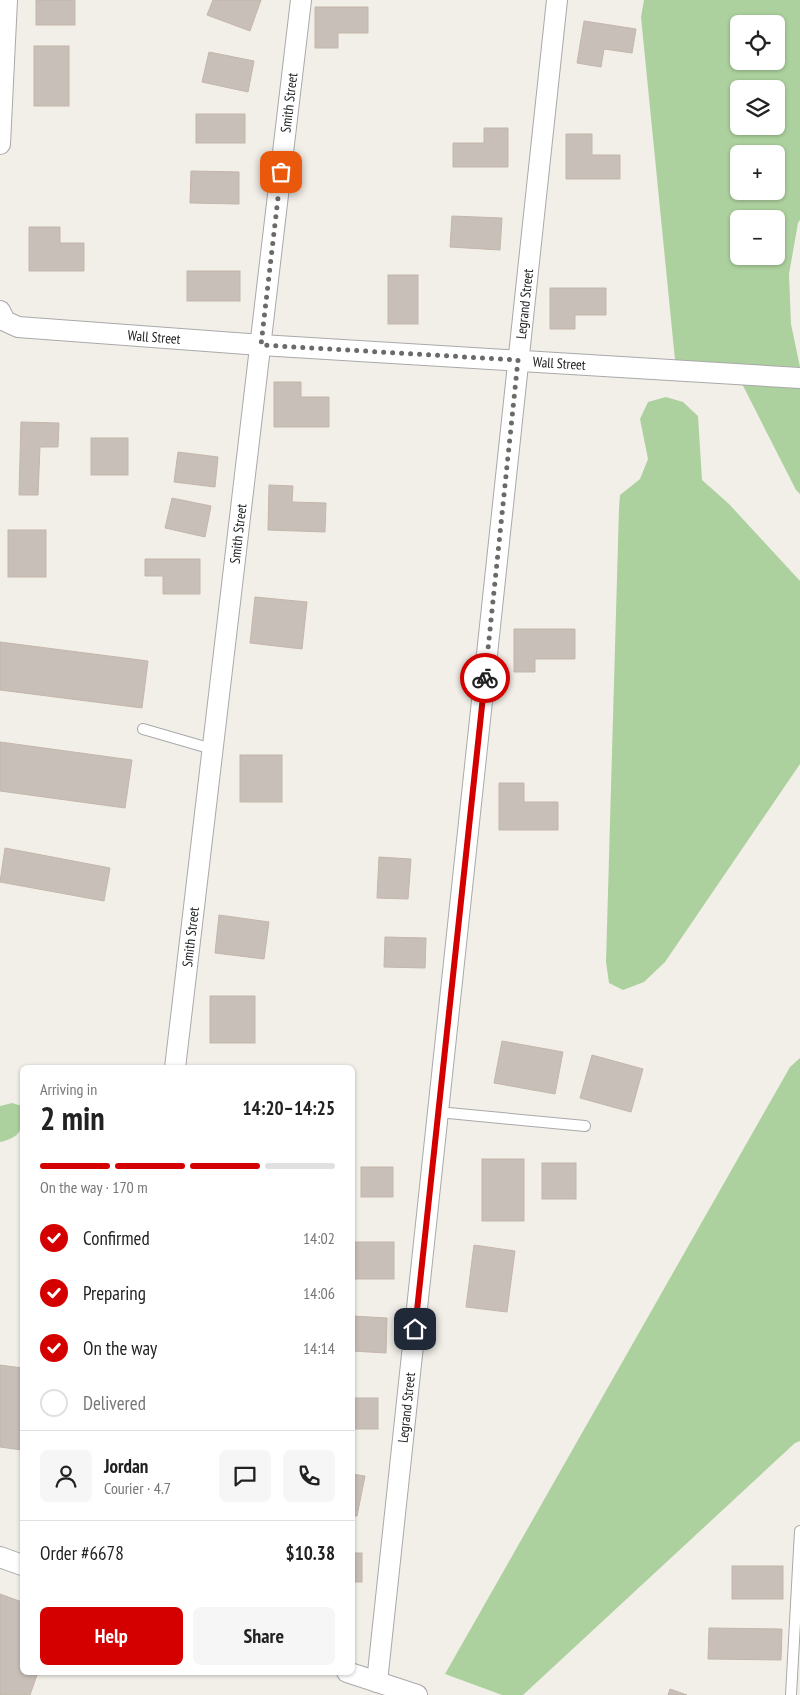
<!DOCTYPE html>
<meta charset="utf-8">
<style>
:root{--surface:#fff;--page:#f6f6f6;--text:#222;--muted:#767676;--line:#e0e0e0;--accent:#d40000}
body{margin:0;font-family:"PT Sans Narrow",sans-serif;background:var(--page);color:var(--text);height:100vh;display:flex;flex-direction:column;font-size:19px;white-space:nowrap}
*{box-sizing:border-box;margin:0}
p{font-size:16px;color:var(--muted)}
.icon{flex:none;width:28px;height:28px;fill:none;stroke:currentColor;stroke-width:2;stroke-linecap:round;stroke-linejoin:round}
.map{position:relative;flex:1;overflow:hidden}
.sheet{position:absolute;left:20px;top:1065px;width:335px;height:610px;display:flex;flex-direction:column;background:var(--surface);border-radius:8px;box-shadow:0 1px 4px #0004}
.sheet>*{flex:none}
.fabs{position:absolute;left:730px;top:15px;display:grid;gap:10px}
.fabs a{display:grid;place-items:center;width:55px;height:55px;border-radius:8px;background:var(--surface);box-shadow:0 1px 4px #0004;font-size:25px}
.pin{position:absolute;display:grid;place-items:center;width:42px;height:42px;color:#fff;margin:-21px;border-radius:10px;box-shadow:0 2px 8px #0006}
.courier{position:absolute;display:grid;place-items:center;width:50px;height:50px;margin:-25px;border:4px solid #d40000;border-radius:50%;background:#fff;color:#222;box-shadow:0 1px 6px #0007}
.head em{font-style:normal;font-weight:700}
.head div{display:flex;flex-direction:column-reverse}
.head{display:flex;align-items:center;justify-content:space-between;height:85px;padding:0 20px}
h1{font-size:32px;font-weight:700;line-height:38px}
.bar{display:grid;grid-template-columns:repeat(4,1fr);gap:8px 5px;align-content:center;height:60px;padding:0 20px}
.bar i{height:6px;border-radius:4px;background:var(--line)}
.bar .on{background:var(--accent)}
.bar p{grid-column:span 4}
.line{display:flex;align-items:center;gap:12px;padding:0 20px;border-top:1px solid var(--line)}
.line div{flex:1}
.round{display:grid;place-items:center;flex:none;width:52px;height:52px;border-radius:8px;background:var(--page)}
ol{padding:0 20px;list-style:none}
li{display:flex;align-items:center;gap:15px;height:55px}
li p{margin-inline-start:auto}
li .icon{padding:5px;border-radius:50%;background:var(--accent);color:#fff;stroke-width:4}
li:last-child{color:var(--muted)}
li i{width:28px;height:28px;border:2px solid var(--line);border-radius:50%}
.cta{display:flex;gap:10px;margin-top:auto;padding:10px 20px}
.cta a{flex:1;height:58px;border-radius:8px;background:var(--accent);color:#fff;font-size:20px;font-weight:700;line-height:58px;text-align:center}
.cta a+a{background:var(--page);color:var(--text)}
.map>svg:first-child{display:block}
.forest{fill:#add19e;fill-rule:evenodd}
.building{fill:#c7bfb8;stroke:#c4b6ab}
.lines{fill:none;stroke-linecap:round;stroke-linejoin:round}
.lane-casing{stroke:#a9a9a9;stroke-width:12}
.street-casing{stroke:#a9a9a9;stroke-width:22}
.lane{stroke:#fff;stroke-width:10}
.street{stroke:#fff;stroke-width:20}
.done{stroke:#6b6a68;stroke-width:5;stroke-dasharray:0 9}
.route{stroke:#d40000;stroke-width:6}
.labels{text-anchor:middle;stroke-width:4;stroke-linejoin:round;paint-order:stroke}
.street-label{font-size:14px;fill:#222;stroke:#fff}
</style>
<div class="map">
<svg width="800" height="1695" viewBox="0 0 800 1695">
<rect width="100%" height="100%" fill="#f2efe9"/>
<g class="forest">
<path d="M644,0H800V220L798,223L789,274L791,324L800,367V494L796,490L737,374L676,370L641,17ZM739,24H776V61H739ZM739,89H776V126H739ZM739,154H776V191H739ZM739,219H776V256H739Z"/>
<polygon points="666,397 683,402 698,416 702,480 729,504 800,581 800,764 665,962 644,982 623,990 609,983 606,962 619,508 620,495 640,479 648,459 640,419 648,402"/>
<polygon points="800,1058 800,1441 795,1443 523,1695 502,1695 445,1674 790,1067"/>
<path d="M12,1103L22,1106C23,1126 24,1137 0,1142V1106Z"/>
</g>
<g class="building">
<rect x="36" y="0" width="39" height="25"/>
<polygon points="213,0 261,0 250,31 207,15"/>
<polygon points="315,7 368,7 368,33 338,33 338,48 315,48"/>
<polygon points="584,21 636,29 632,53 604,49 601,67 577,63"/>
<rect x="34" y="46" width="35" height="60"/>
<polygon points="209,52 254,61 248,92 202,82"/>
<rect x="196" y="114" width="49" height="29"/>
<polygon points="484,128 508,128 508,167 453,167 453,143 484,143"/>
<polygon points="566,134 592,134 592,155 620,155 620,179 566,179"/>
<polygon points="191,171 239,172 239,204 190,203"/>
<polygon points="452,216 502,218 500,250 450,247"/>
<polygon points="29,227 60,227 60,243 84,243 84,271 29,271"/>
<rect x="187" y="271" width="53" height="30"/>
<rect x="388" y="275" width="30" height="49"/>
<polygon points="550,288 606,288 606,315 575,315 575,329 550,329"/>
<polygon points="274,382 301,382 301,397 329,397 329,427 274,427"/>
<polygon points="21,422 59,423 58,447 40,447 38,495 19,495"/>
<rect x="91" y="438" width="37" height="37"/>
<polygon points="178,452 218,457 215,487 174,482"/>
<polygon points="269,485 293,486 292,502 326,503 325,532 268,530"/>
<polygon points="172,498 211,506 205,537 165,528"/>
<rect x="8" y="530" width="38" height="47"/>
<polygon points="145,559 200,559 200,594 163,594 163,576 145,576"/>
<polygon points="255,597 307,602 302,649 250,643"/>
<polygon points="514,629 575,629 575,659 535,659 535,672 514,672"/>
<polygon points="0,642 148,661 142,708 0,690"/>
<polygon points="0,742 132,760 125,808 0,791"/>
<rect x="240" y="755" width="42" height="47"/>
<polygon points="499,783 524,783 524,802 558,802 558,830 499,830"/>
<polygon points="5,848 110,868 104,901 0,882"/>
<polygon points="379,857 411,859 408,899 377,898"/>
<polygon points="219,915 269,922 264,959 215,953"/>
<polygon points="385,937 426,938 425,968 384,967"/>
<rect x="210" y="996" width="45" height="47"/>
<polygon points="502,1041 563,1052 555,1094 494,1083"/>
<polygon points="592,1055 643,1069 631,1112 580,1098"/>
<rect x="482" y="1159" width="42" height="62"/>
<rect x="542" y="1163" width="34" height="36"/>
<rect x="361" y="1167" width="32" height="30"/>
<rect x="353" y="1242" width="41" height="37"/>
<polygon points="474,1245 515,1251 507,1312 466,1307"/>
<polygon points="352,1316 387,1318 386,1353 352,1351"/>
<polygon points="0,1365 22,1368 22,1450 0,1447"/>
<rect x="352" y="1398" width="26" height="31"/>
<polygon points="352,1474 365,1476 357,1516 352,1516"/>
<rect x="352" y="1553" width="10" height="29"/>
<rect x="732" y="1566" width="51" height="33"/>
<polygon points="0,1594 22,1602 22,1672 38,1672 30,1695 0,1695"/>
<polygon points="709,1628 782,1629 781,1660 708,1659"/>
<polygon points="670,1689 687,1695 668,1695"/>
</g>
<g class="lines">
<g class="lane-casing">
<g id="lane">
<polyline points="143,729 212,749"/>
<polyline points="438,1112 585,1126"/>
<polyline points="791,1695 800,1531"/>
</g>
</g>
<g class="street-casing">
<g id="street">
<polyline points="0,144 7,0"/>
<path id="s1" d="M0,311L5,321L18,327L261,345L800,378"/>
<path id="s2" d="M175,1068L301,0"/>
<polyline points="0,1557 22,1565"/>
<polyline points="347,1672 417,1695"/>
<path id="s3" d="M377,1682L557,0"/>
</g>
</g>
<use href="#lane" class="lane"/>
<use href="#street" class="street"/>
</g>
<g class="lines">
<polyline class="done" points="281,172 261,345 518,360 485,678"/>
<polyline class="route" points="415,1329 485,678"/>
</g>
<g class="labels">
<g class="street-label">
<text dy="5" stroke="none"><textPath href="#s2" startOffset="972">Smith Street</textPath></text>
<text dy="5" stroke="none"><textPath href="#s3" startOffset="1386">Legrand Street</textPath></text>
<text dy="5" stroke="none"><textPath href="#s1" startOffset="162">Wall Street</textPath></text>
<text dy="5" stroke="none"><textPath href="#s1" startOffset="568">Wall Street</textPath></text>
<text dy="5" stroke="none"><textPath href="#s2" startOffset="538">Smith Street</textPath></text>
<text dy="5" stroke="none"><textPath href="#s2" startOffset="132">Smith Street</textPath></text>
<text dy="5" stroke="none"><textPath href="#s3" startOffset="276">Legrand Street</textPath></text>
</g>
</g>
</svg>
<div class="fabs">
<a><svg class="icon" aria-label="locate" viewBox="0 0 24 24"><circle cx="12" cy="12" r="6"/><path d="M12 2v4M12 18v4M2 12h4M18 12h4"/></svg></a>
<a><svg class="icon" aria-label="layers" viewBox="0 0 24 24"><path d="M12 4l9 5-9 5-9-5zM3 14l9 5 9-5"/></svg></a>
<a>+</a>
<a>−</a>
</div>
<div class="pin" style="left:281px;top:172px;background:#ea580c"><svg class="icon" aria-label="bag" viewBox="0 0 24 24"><path d="M5 8h14l-1 12H6zM9 8a3 3 0 0 1 6 0"/></svg></div>
<div class="pin" style="left:415px;top:1329px;background:#1f2937"><svg class="icon" aria-label="home" viewBox="0 0 24 24"><path d="M3 11l9-7 9 7M6 9v11h12V9"/></svg></div>
<div class="courier" style="left:485px;top:678px"><svg class="icon" aria-label="bike" viewBox="0 0 24 24"><circle cx="6" cy="16" r="4"/><circle cx="18" cy="16" r="4"/><path d="M6 16l4-8h5l3 8M10 8l3 8H6M13 5h3"/></svg></div>
<section class="sheet">
<div class="head"><div><h1>2 min</h1><p>Arriving in</p></div><em>14:20–14:25</em></div>
<div class="bar"><i class="on"></i><i class="on"></i><i class="on"></i><i></i><p>On the way · 170 m</p></div>
<ol>
<li><svg class="icon" aria-label="check" viewBox="0 0 24 24"><path d="M5 12l5 5 9-10"/></svg>Confirmed<p>14:02</p></li>
<li><svg class="icon" aria-label="check" viewBox="0 0 24 24"><path d="M5 12l5 5 9-10"/></svg>Preparing<p>14:06</p></li>
<li><svg class="icon" aria-label="check" viewBox="0 0 24 24"><path d="M5 12l5 5 9-10"/></svg>On the way<p>14:14</p></li>
<li><i></i>Delivered</li>
</ol>
<div class="line" style="height:90px"><a class="round"><svg class="icon" aria-label="person" viewBox="0 0 24 24"><circle cx="12" cy="8" r="4"/><path d="M4 21q1-7 8-7t8 7"/></svg></a><div><b>Jordan</b><p>Courier · 4.7</p></div><a class="round"><svg class="icon" aria-label="chat" viewBox="0 0 24 24"><path d="M4 5h16v11H9l-5 4z"/></svg></a><a class="round"><svg class="icon" aria-label="phone" viewBox="0 0 24 24"><path d="M5 4h4l2 5-3 2q2 4 5 5l2-3 5 2v4C11 20 4 13 5 4z"/></svg></a></div>
<div class="line" style="height:65px"><div>Order #6678</div><b>$10.38</b></div>
<div class="cta"><a>Help</a><a>Share</a></div>
</section>
</div>
